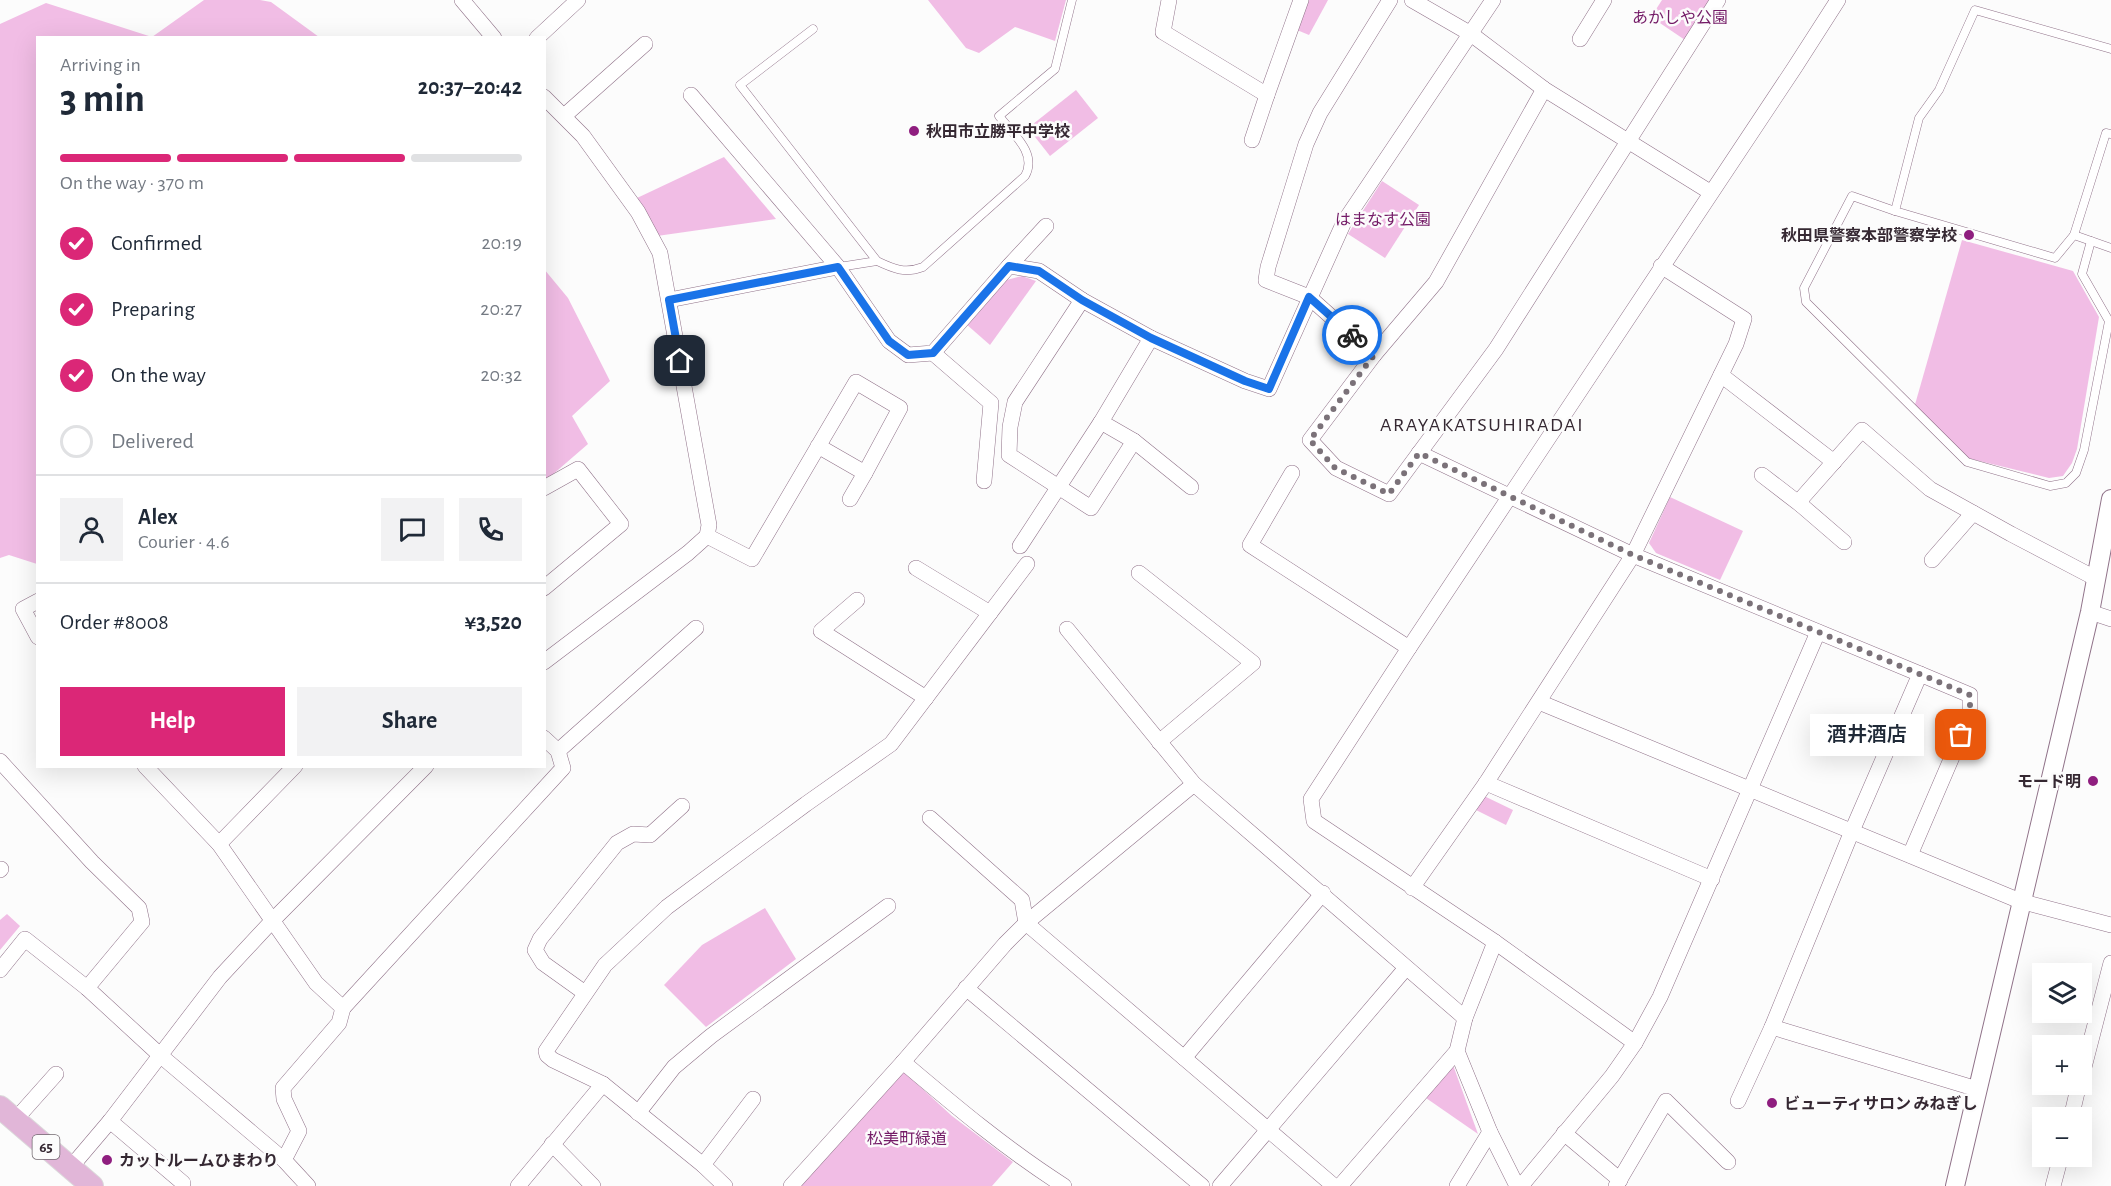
<!DOCTYPE html>
<meta charset="utf-8">
<style>
:root{--surface:#fff;--page:#f2f2f3;--text:#1f2937;--muted:#747a83;--line:#e0e1e3;--accent:#db2777}
body{margin:0;font-family:"Alegreya Sans","Noto Sans JP",sans-serif;background:var(--page);color:var(--text);height:100vh;display:flex;flex-direction:column;font-size:22px;white-space:nowrap}
*{box-sizing:border-box;margin:0}
p{font-size:20px;color:var(--muted)}
.icon{flex:none;width:33px;height:33px;fill:none;stroke:currentColor;stroke-width:2;stroke-linecap:round;stroke-linejoin:round}
.map{position:relative;flex:1;overflow:hidden}
.side{position:absolute;left:36px;top:36px;width:510px;height:732px;display:flex;flex-direction:column;background:var(--surface);border-radius:0px;box-shadow:0 6px 24px #0002}
.side>*{flex:none}
.tools{position:absolute;left:2032px;top:963px;display:grid;gap:12px}
.tools a{display:grid;place-items:center;width:60px;height:60px;border-radius:0px;background:var(--surface);box-shadow:0 6px 24px #0002;font-size:30px}
.pin{position:absolute;display:grid;place-items:center;width:51px;height:51px;color:#fff;margin:-26px;border-radius:12px;box-shadow:0 3px 9px #0006}
.courier{position:absolute;display:grid;place-items:center;width:60px;height:60px;margin:-30px;border:4px solid #1a73e8;border-radius:50%;background:#fff;color:#222;box-shadow:0 2px 8px #0007}
.bubble{position:absolute;height:42px;border-radius:0px;background:var(--surface);box-shadow:0 6px 24px #0002;font-size:20px;font-weight:600;line-height:42px;text-align:center}
.headline em{font-style:normal;font-weight:600}
.headline div{display:flex;flex-direction:column-reverse}
.headline{display:flex;align-items:center;justify-content:space-between;height:102px;padding:0 24px}
h1{font-size:39px;font-weight:600;line-height:45px}
.bar{display:grid;grid-template-columns:repeat(4,1fr);gap:9px 6px;align-content:center;height:72px;padding:0 24px}
.bar i{height:8px;border-radius:4px;background:var(--line)}
.bar .active{background:var(--accent)}
.bar p{grid-column:span 4}
.line{display:flex;align-items:center;gap:15px;padding:0 24px;border-top:2px solid var(--line)}
.line div{flex:1}
.round{display:grid;place-items:center;flex:none;width:63px;height:63px;border-radius:0px;background:var(--page)}
ol{padding:0 24px;list-style:none}
li{display:flex;align-items:center;gap:18px;height:66px}
li p{margin-inline-start:auto}
li .icon{padding:6px;border-radius:50%;background:var(--accent);color:#fff;stroke-width:4}
li:last-child{color:var(--muted)}
li i{width:33px;height:33px;border:3px solid var(--line);border-radius:50%}
.cta{display:flex;gap:12px;margin-top:auto;padding:12px 24px}
.cta a{flex:1;height:69px;border-radius:0px;background:var(--accent);color:#fff;font-size:24px;font-weight:600;line-height:69px;text-align:center}
.cta a+a{background:var(--page);color:var(--text)}
.map>svg:first-child{display:block}
.green{fill:#f1bde5}
.lines{fill:none;stroke-linecap:round;stroke-linejoin:round}
.service-casing{stroke:#907289;stroke-width:9}
.minor-casing{stroke:#907289;stroke-width:16}
.tertiary-casing{stroke:#907289;stroke-width:20}
.primary-casing{stroke:#dbd8da;stroke-width:24}
.service{stroke:#fff;stroke-width:8}
.minor{stroke:#fff;stroke-width:15}
.tertiary{stroke:#fff;stroke-width:18}
.primary{stroke:#e1b6d8;stroke-width:22}
.done{stroke:#7b7279;stroke-width:6;stroke-dasharray:0 10.8}
.route{stroke:#1a73e8;stroke-width:8}
.poi-dot{fill:#8f1e7f;stroke:#fcfcfc;stroke-width:2}
.labels{text-anchor:middle;stroke-width:5;stroke-linejoin:round;paint-order:stroke}
.shield{fill:#fcfcfc;stroke:#71686f;stroke-width:1.5}
.shield-label{font-size:15px;font-weight:bold;fill:#352832}
.park-label{font-size:16px;fill:#741b67;stroke:#fcfcfc}
.poi-label{font-size:16px;font-weight:bold;fill:#352832;stroke:#fcfcfc;text-anchor:start}
.quarter-label{font-size:20px;letter-spacing:1.5px;fill:#352832;stroke:#fcfcfc}
</style>
<div class="map">
<svg width="2111" height="1186" viewBox="0 0 2111 1186">
<rect width="100%" height="100%" fill="#fcfcfc"/>
<g class="green">
<polygon points="204,0 260,0 271,2 319,37 38,38 37,564 9,555 0,558 0,24 46,3 152,37"/>
<polygon points="928,0 1066,0 1055,41 1015,27 979,53 966,48"/>
<polygon points="1308,0 1328,0 1309,35 1297,30"/>
<polygon points="1662,0 1711,0 1685,40 1651,17"/>
<polygon points="1076,90 1098,118 1050,156 1028,128"/>
<polygon points="724,157 776,219 657,236 637,198"/>
<polygon points="1382,181 1419,205 1385,258 1348,234"/>
<polygon points="1962,240 2073,271 2099,317 2077,449 2072,463 2063,476 2049,478 1967,458 1914,408"/>
<polygon points="544,269 568,298 610,381 572,416 588,444 544,482"/>
<polygon points="1022,276 1036,281 990,345 966,324 999,282"/>
<polygon points="1670,497 1743,531 1720,580 1656,553 1649,543"/>
<polygon points="1482,795 1513,810 1506,825 1474,809"/>
<polygon points="765,908 796,959 706,1027 664,985 702,945"/>
<polygon points="7,914 20,926 0,950 0,920"/>
<polygon points="1453,1065 1478,1134 1426,1098"/>
<polygon points="903,1071 952,1116 1013,1162 992,1186 798,1186"/>
</g>
<g class="lines">
<g class="service-casing">
<g id="service">
<polyline points="813,29 740,85 877,261 839,267"/>
<polyline points="2111,134 2106,133 2074,235 2111,248"/>
<polyline points="1895,211 1852,196 1804,288 1806,302 1967,462 2050,486 2066,483 2076,473 2084,450 2109,321 2082,274 2091,241"/>
<polyline points="2074,235 2055,258 1895,211 1919,118 1939,90 1975,10 2111,49"/>
<path d="M877,261C894,269 905,274 923,267L1025,176C1038,153 1012,133 999,116L1055,69L1072,0"/>
</g>
</g>
<g class="minor-casing">
<g id="minor">
<polyline points="462,0 494,38"/>
<polyline points="1169,0 1163,32 1267,95 1301,0"/>
<polyline points="1390,0 1320,113 1306,144 1268,267 1266,280 1309,297 1374,355 1436,282 1544,89"/>
<polyline points="1412,0 1471,34 1544,89 1710,192"/>
<polyline points="537,38 578,0"/>
<polyline points="1580,39 1604,0"/>
<polyline points="691,95 838,267"/>
<polyline points="544,97 583,136 638,212 660,253 709,525 707,536 688,553 544,662"/>
<polyline points="564,116 645,44"/>
<polyline points="1252,140 1267,95"/>
<polyline points="1009,266 1046,226"/>
<polyline points="669,300 838,267 889,341 908,355 933,353 1009,266 1039,271 1082,300 1151,338 1245,381 1269,389 1344,222 1493,0"/>
<polyline points="1082,300 1015,402 1010,427 1009,455 1091,508 1134,441 1101,422 1151,338"/>
<polyline points="933,353 991,403 984,481"/>
<polyline points="1374,355 1310,440 1336,468 1389,494 1496,349 1718,0"/>
<polyline points="1721,375 1834,462"/>
<polyline points="1134,441 1191,487"/>
<polyline points="1419,453 1633,555 1920,674 1852,831 1772,1027 1977,1089"/>
<polyline points="1292,473 1250,545 1409,648"/>
<polyline points="1762,475 1801,505"/>
<polyline points="544,488 578,469 621,524 544,588"/>
<polyline points="850,499 865,473"/>
<polyline points="707,536 752,559 856,382 900,408 865,473 818,446"/>
<polyline points="1844,542 1801,505 1802,498 1862,430 1930,489 2011,534 2095,578"/>
<polyline points="1020,546 1101,422"/>
<polyline points="1932,560 1973,513"/>
<polyline points="916,568 990,613"/>
<polyline points="1139,573 1253,663 1159,742"/>
<polyline points="857,600 821,631 926,698"/>
<polyline points="38,601 23,609 38,637"/>
<polyline points="2090,612 2111,619"/>
<polyline points="1067,629 1194,784"/>
<polyline points="1539,702 2020,901 2111,925"/>
<polyline points="544,738 558,751 696,628"/>
<polyline points="0,761 92,862 139,908 142,922 87,988"/>
<polyline points="145,766 219,844 316,983 343,1008 563,768 558,751"/>
<polyline points="1486,783 1712,879"/>
<polyline points="930,818 1022,900 1026,923 1334,1186"/>
<polyline points="219,844 295,766"/>
<polyline points="1910,855 1970,715 1970,695 1920,674"/>
<polyline points="0,870 1,869"/>
<polyline points="1412,888 1486,783 1633,555 1736,344 1744,319 1661,266"/>
<polyline points="1495,942 1465,1018 1457,1051 1490,1132 1517,1186"/>
<polyline points="0,970 25,939 87,988 161,1056 284,1160 308,1186"/>
<polyline points="966,988 1202,1186"/>
<polyline points="585,993 543,963 535,950 540,939 617,843 633,834 650,835 682,806"/>
<polyline points="1635,1043 1495,942 1314,821 1311,799 1409,648 1795,67 1838,0"/>
<polyline points="1184,1058 1323,893"/>
<path d="M903,1062C955,1106 1006,1149 1064,1186"/>
<polyline points="2082,1075 2111,963"/>
<polyline points="603,1084 553,1060 547,1055 546,1051 605,965 667,907 806,804 891,744 1027,564"/>
<polyline points="1738,1101 1772,1027"/>
<polyline points="638,1113 674,1067 711,1036 888,906"/>
<polyline points="2071,1118 2079,1084"/>
<polyline points="15,1120 56,1074"/>
<polyline points="110,1121 183,1183"/>
<polyline points="1564,1133 1620,1180"/>
<polyline points="552,1144 593,1186"/>
<polyline points="284,1160 299,1131 284,1099 283,1088 339,1023 343,1008"/>
<polyline points="703,1165 753,1099"/>
<polyline points="71,1167 110,1121 220,977 273,920 426,766"/>
<polyline points="518,1186 603,1084 703,1165 725,1186"/>
<polyline points="791,1186 903,1062 1005,944 1026,923 1194,784 1465,1018"/>
<polyline points="1220,1186 1406,968"/>
<polyline points="1340,1186 1457,1051"/>
<polyline points="1457,1186 1490,1132"/>
<polyline points="1521,1186 1612,1076 1635,1043 1660,997 1818,632"/>
<polyline points="1616,1186 1666,1101 1728,1162"/>
<polyline points="2053,1186 2061,1156"/>
</g>
</g>
<g class="tertiary-casing">
<polyline id="tertiary" points="1955,1186 2090,612 2111,499"/>
</g>
<g class="primary-casing">
<polyline id="primary" points="0,1107 92,1186"/>
</g>
<use href="#service" class="service"/>
<use href="#minor" class="minor"/>
<use href="#tertiary" class="tertiary"/>
<use href="#primary" class="primary"/>
</g>
<g class="lines">
<polyline class="done" points="1352,335 1374,355 1310,440 1335,468 1389,494 1419,453 1633,555 1970,695 1970,715 1961,735"/>
<polyline class="route" points="680,361 669,300 838,267 889,341 908,355 933,353 1009,266 1039,271 1082,300 1151,338 1245,381 1269,389 1309,297 1352,335"/>
</g>
<g class="poi-dot">
<circle cx="914" cy="131" r="6"/>
<circle cx="1969" cy="235" r="6"/>
<circle cx="2093" cy="781" r="6"/>
<circle cx="1772" cy="1103" r="6"/>
<circle cx="107" cy="1160" r="6"/>
</g>
<g class="labels">
<rect class="shield" x="32.5" y="1135" width="27" height="24" rx="4.5"/>
<g class="shield-label">
<text x="46" y="1152">65</text>
</g>
<g class="park-label">
<text x="1680" y="23">あかしや公園</text>
<text x="1383" y="225">はまなす公園</text>
<text x="907" y="1144">松美町緑道</text>
</g>
<g class="poi-label">
<text x="926" y="137">秋田市立勝平中学校</text>
<text x="1957" y="241" text-anchor="end">秋田県警察本部警察学校</text>
<text x="2081" y="787" text-anchor="end">モード明</text>
<text x="1784" y="1109">ビューティサロン みねぎし</text>
<text x="119" y="1166">カットルームひまわり</text>
</g>
<g class="quarter-label">
<text x="1482" y="431">ARAYAKATSUHIRADAI</text>
</g>
</g>
</svg>
<div class="tools">
<a><svg class="icon" aria-label="layers" viewBox="0 0 24 24"><path d="M12 4l9 5-9 5-9-5zM3 14l9 5 9-5"/></svg></a>
<a>+</a>
<a>−</a>
</div>
<div class="pin" style="left:1961px;top:735px;background:#ea580c"><svg class="icon" aria-label="bag" viewBox="0 0 24 24"><path d="M5 8h14l-1 12H6zM9 8a3 3 0 0 1 6 0"/></svg></div>
<div class="pin" style="left:680px;top:361px;background:#1f2937"><svg class="icon" aria-label="home" viewBox="0 0 24 24"><path d="M3 11l9-7 9 7M6 9v11h12V9"/></svg></div>
<div class="courier" style="left:1352px;top:335px"><svg class="icon" aria-label="bike" viewBox="0 0 24 24"><circle cx="6" cy="16" r="4"/><circle cx="18" cy="16" r="4"/><path d="M6 16l4-8h5l3 8M10 8l3 8H6M13 5h3"/></svg></div>
<div class="bubble" style="left:1810px;top:714px;width:114px">酒井酒店</div>
<section class="side">
<div class="headline"><div><h1>3 min</h1><p>Arriving in</p></div><em>20:37–20:42</em></div>
<div class="bar"><i class="active"></i><i class="active"></i><i class="active"></i><i></i><p>On the way · 370 m</p></div>
<ol>
<li><svg class="icon" aria-label="check" viewBox="0 0 24 24"><path d="M5 12l5 5 9-10"/></svg>Confirmed<p>20:19</p></li>
<li><svg class="icon" aria-label="check" viewBox="0 0 24 24"><path d="M5 12l5 5 9-10"/></svg>Preparing<p>20:27</p></li>
<li><svg class="icon" aria-label="check" viewBox="0 0 24 24"><path d="M5 12l5 5 9-10"/></svg>On the way<p>20:32</p></li>
<li><i></i>Delivered</li>
</ol>
<div class="line" style="height:108px"><a class="round"><svg class="icon" aria-label="person" viewBox="0 0 24 24"><circle cx="12" cy="8" r="4"/><path d="M4 21q1-7 8-7t8 7"/></svg></a><div><b>Alex</b><p>Courier · 4.6</p></div><a class="round"><svg class="icon" aria-label="chat" viewBox="0 0 24 24"><path d="M4 5h16v11H9l-5 4z"/></svg></a><a class="round"><svg class="icon" aria-label="phone" viewBox="0 0 24 24"><path d="M5 4h4l2 5-3 2q2 4 5 5l2-3 5 2v4C11 20 4 13 5 4z"/></svg></a></div>
<div class="line" style="height:78px"><div>Order #8008</div><b>¥3,520</b></div>
<div class="cta"><a>Help</a><a>Share</a></div>
</section>
</div>
